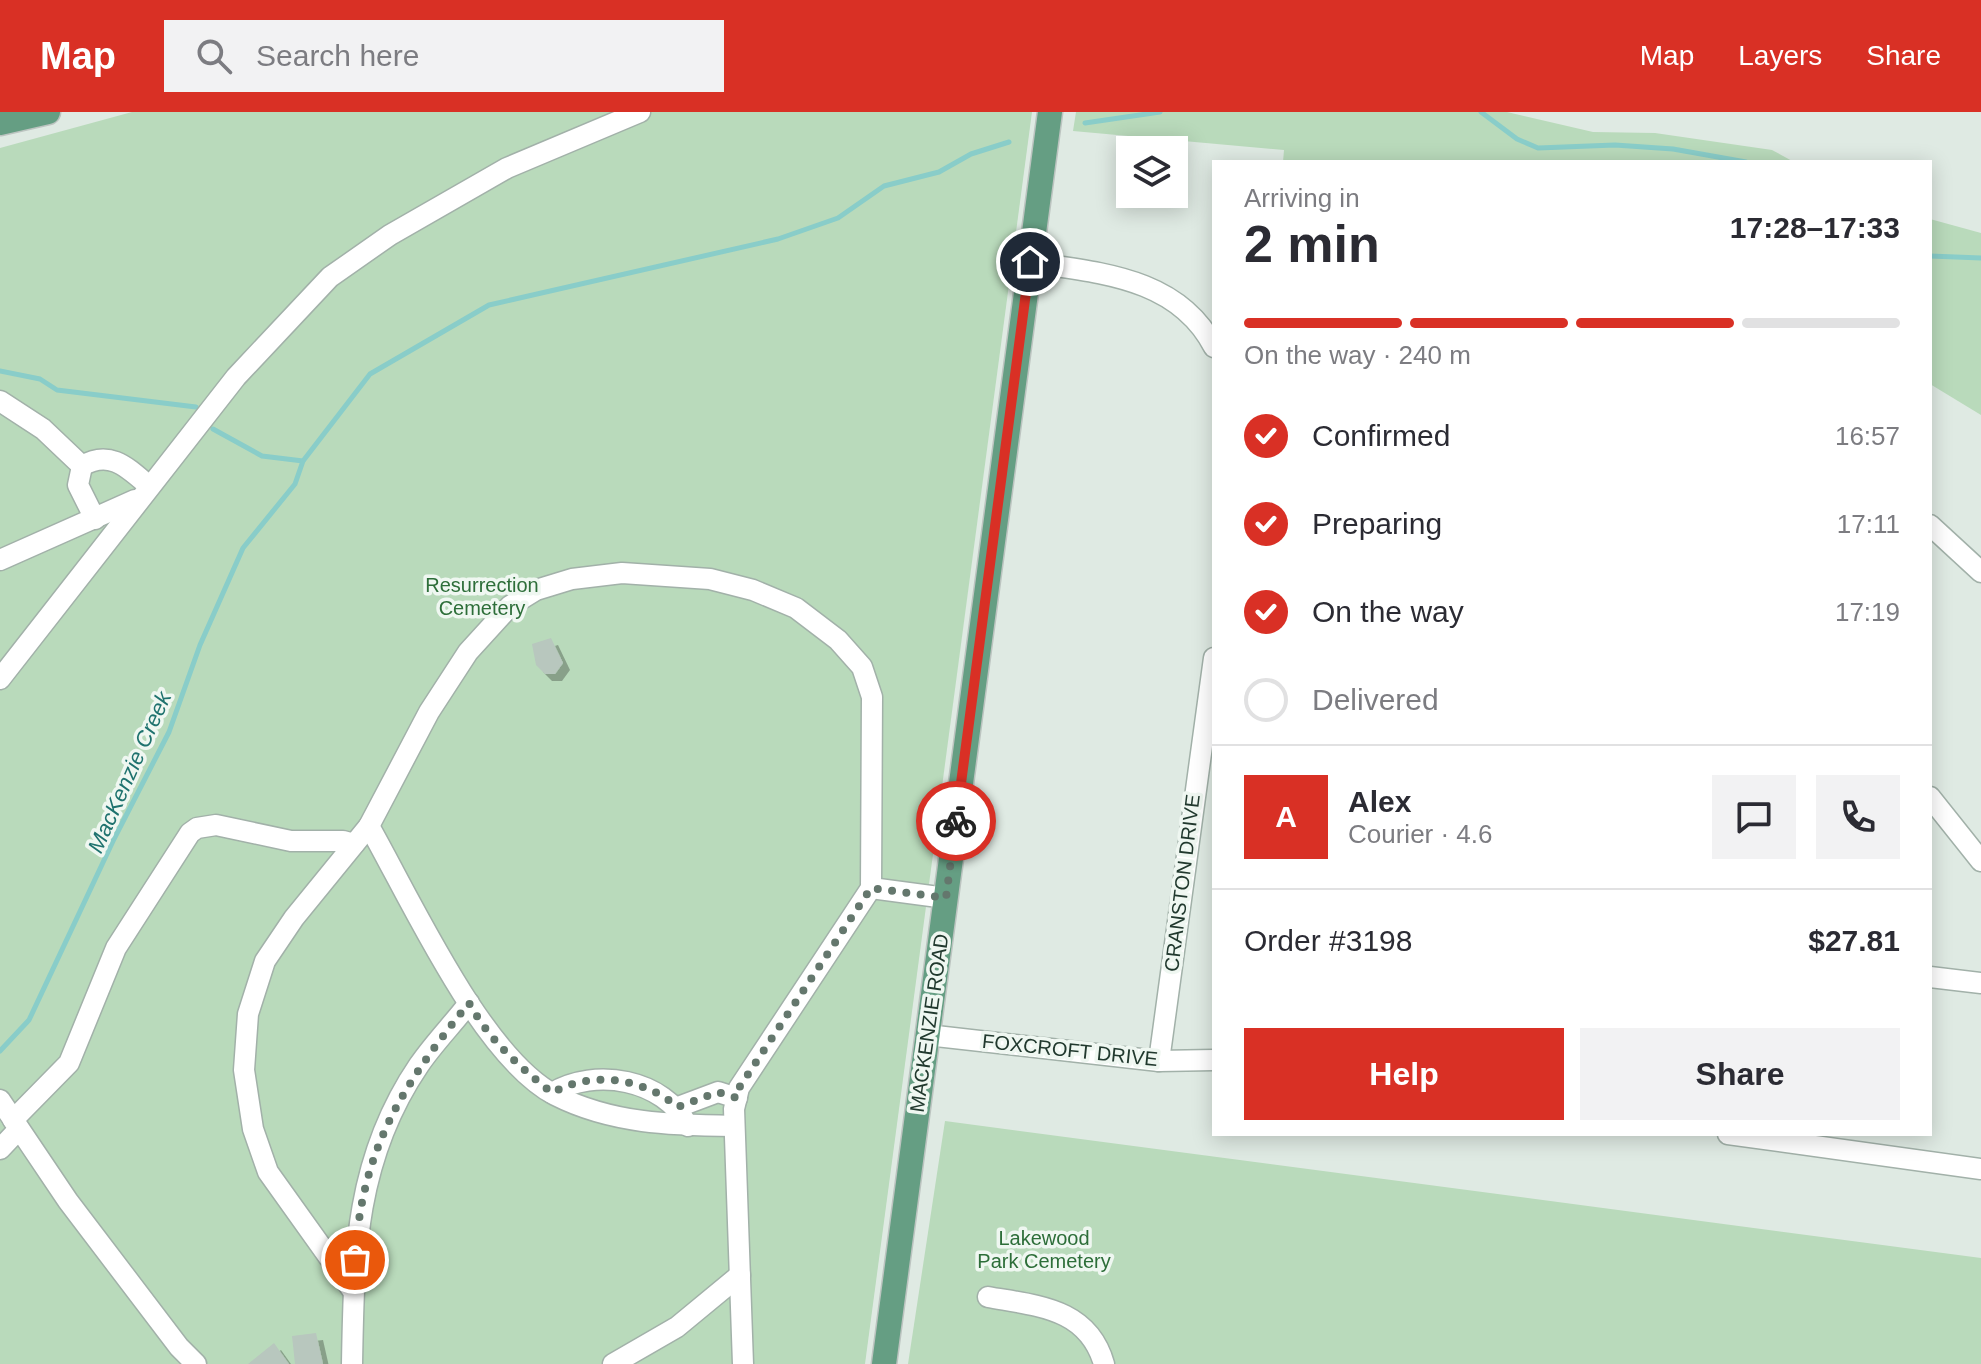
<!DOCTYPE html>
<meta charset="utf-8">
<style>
:root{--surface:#fff;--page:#f2f2f3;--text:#2b2b33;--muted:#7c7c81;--line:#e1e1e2;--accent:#d93025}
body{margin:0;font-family:Helvetica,sans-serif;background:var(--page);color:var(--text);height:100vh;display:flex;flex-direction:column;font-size:30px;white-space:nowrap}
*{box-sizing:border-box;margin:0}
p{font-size:26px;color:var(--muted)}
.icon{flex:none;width:44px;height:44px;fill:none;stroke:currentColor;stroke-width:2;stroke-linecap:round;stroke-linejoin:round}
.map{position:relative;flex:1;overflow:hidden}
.sheet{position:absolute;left:1212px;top:48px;width:720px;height:976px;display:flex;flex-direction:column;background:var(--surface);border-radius:0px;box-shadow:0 4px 20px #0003}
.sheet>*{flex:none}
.tools{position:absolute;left:1116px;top:24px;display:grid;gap:16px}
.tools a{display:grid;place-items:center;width:72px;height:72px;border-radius:0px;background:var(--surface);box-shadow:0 4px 20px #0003;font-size:40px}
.pin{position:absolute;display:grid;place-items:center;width:68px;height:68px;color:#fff;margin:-34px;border:4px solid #fff;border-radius:50%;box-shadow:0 2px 8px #0007}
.courier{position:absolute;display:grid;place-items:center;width:80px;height:80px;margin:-40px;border:6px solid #d93025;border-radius:50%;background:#fff;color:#222;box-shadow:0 2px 10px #0007}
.headline em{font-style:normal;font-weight:700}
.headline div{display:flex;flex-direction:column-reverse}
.headline{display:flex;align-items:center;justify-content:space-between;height:136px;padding:0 32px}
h1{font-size:52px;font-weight:700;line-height:60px}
.bar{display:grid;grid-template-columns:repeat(4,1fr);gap:12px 8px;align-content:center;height:96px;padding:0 32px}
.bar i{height:10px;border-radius:6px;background:var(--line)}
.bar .active{background:var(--accent)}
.bar p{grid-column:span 4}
.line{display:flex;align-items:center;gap:20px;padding:0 32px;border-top:2px solid var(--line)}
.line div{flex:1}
.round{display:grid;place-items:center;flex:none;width:84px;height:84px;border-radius:0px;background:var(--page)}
ol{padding:0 32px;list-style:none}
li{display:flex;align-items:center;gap:24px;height:88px}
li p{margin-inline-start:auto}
li .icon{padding:8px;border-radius:50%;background:var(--accent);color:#fff;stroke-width:4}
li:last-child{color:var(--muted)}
li i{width:44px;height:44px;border:4px solid var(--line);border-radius:50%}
.primary-button{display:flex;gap:16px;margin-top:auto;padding:16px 32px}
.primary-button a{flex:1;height:92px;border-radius:0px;background:var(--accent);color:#fff;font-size:32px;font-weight:700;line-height:92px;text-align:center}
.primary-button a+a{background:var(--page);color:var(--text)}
header{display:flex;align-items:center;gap:48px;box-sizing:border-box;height:112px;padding:0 40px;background:var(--accent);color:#fff}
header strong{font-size:38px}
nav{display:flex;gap:44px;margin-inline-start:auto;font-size:28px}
.search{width:560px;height:72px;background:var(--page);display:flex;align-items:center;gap:20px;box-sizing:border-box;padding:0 28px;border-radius:0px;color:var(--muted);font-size:30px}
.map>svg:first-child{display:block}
.green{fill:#b9dabb}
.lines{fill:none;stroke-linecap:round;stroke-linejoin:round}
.stream{stroke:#89cdc9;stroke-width:5}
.building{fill:#b8c7be;filter:url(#shadow)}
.minor-casing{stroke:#a2b1a9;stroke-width:23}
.major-casing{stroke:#bcc4c0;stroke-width:27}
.minor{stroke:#fff;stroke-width:20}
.major{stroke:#659e83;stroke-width:24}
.done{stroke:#64776d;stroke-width:8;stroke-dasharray:0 14.4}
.route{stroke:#d93025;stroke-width:10}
.labels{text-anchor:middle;stroke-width:7;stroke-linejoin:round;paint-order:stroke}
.park-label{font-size:20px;fill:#2d6e39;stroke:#eff7f1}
.street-label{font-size:20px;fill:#21392e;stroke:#eff7f1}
.water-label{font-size:22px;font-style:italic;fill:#1e726e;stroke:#eff7f1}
</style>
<header>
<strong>Map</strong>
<div class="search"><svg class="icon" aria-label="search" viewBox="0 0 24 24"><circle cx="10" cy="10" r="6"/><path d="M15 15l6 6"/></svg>Search here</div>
<nav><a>Map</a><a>Layers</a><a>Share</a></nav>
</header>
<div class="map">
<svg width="1981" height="1252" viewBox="0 0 1981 1252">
<defs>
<filter id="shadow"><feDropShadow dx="7" dy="7" stdDeviation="0" flood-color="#0004"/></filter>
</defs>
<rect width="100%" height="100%" fill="#dfeae3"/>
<g class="green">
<polygon points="132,0 1032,0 865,1252 0,1252 0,36"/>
<polygon points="1076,0 1507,0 1593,20 1655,21 1772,38 1794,50 1283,50 1284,38 1073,19"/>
<polygon points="1930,107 1981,121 1981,303 1930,272"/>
<polygon points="945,1009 1981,1146 1981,1252 908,1252"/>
</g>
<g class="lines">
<g class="stream">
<polyline points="1481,0 1517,27 1538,36 1615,33 1673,37 1746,50"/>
<polyline points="1085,11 1160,0"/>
<polyline points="1930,144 1981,146"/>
<polyline points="0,259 40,267 57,278 196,295"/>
<polyline points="213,317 262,344 303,349"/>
<polyline points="0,939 29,908 114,727 169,620 200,533 243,436 295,372 303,349 370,262 489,193 778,127 838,106 884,74 939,60 971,42 1009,30"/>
</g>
</g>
<g class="building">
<polygon points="551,526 563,551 555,562 545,562 536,553 532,532"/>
<polygon points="316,1221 323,1252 295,1252 292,1224"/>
<polygon points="274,1231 289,1252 248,1252"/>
</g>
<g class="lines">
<g class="minor-casing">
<g id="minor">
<path d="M1030,150C1099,161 1178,165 1214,235"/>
<polyline points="0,289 43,317 82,354 78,373 95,407"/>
<path d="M82,354C110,337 128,356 149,374"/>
<polyline points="1930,413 1981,460"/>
<polyline points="0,448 135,388"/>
<polyline points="0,567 236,265 330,165 390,123 507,56 640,0"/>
<polyline points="1930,685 1981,749"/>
<path d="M369,714C411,788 482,945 555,983C612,1012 672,1013 734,1014"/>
<polyline points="871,776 946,786"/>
<polyline points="1930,865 1981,871"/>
<polyline points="927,923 1159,949 1214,948"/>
<polyline points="1159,949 1214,546"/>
<path d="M552,981C595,955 664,967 688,1014"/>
<polyline points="0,988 68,1089 179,1235 196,1252"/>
<polyline points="678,995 718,980 737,986"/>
<polyline points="13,1008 69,951 116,836 190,721 197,716 216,713 291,729 343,729 354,732"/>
<polyline points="1728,1022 1981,1057"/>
<polyline points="0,1037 19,1017"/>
<polyline points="353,1179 268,1060 253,1017 244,958 248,902 265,849 294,806 369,714 429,600 468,540 510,494 536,478 572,467 622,461 710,467 753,478 796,496 838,528 862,555 872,585 871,776 739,976 734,997 743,1252"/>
<path d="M988,1185C1038,1194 1088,1196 1104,1252"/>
<path d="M352,1252C354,1143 355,1047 419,953C434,931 453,912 469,891"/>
<polyline points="613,1252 677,1215 740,1163"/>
</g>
</g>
<g class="major-casing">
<g id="major">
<polyline points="0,11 48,0"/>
<polyline points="884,1252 1050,0"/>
</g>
</g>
<use href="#minor" class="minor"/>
<use href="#major" class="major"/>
</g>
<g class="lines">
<path class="done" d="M355,1148C361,1038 402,974 469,891C490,929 519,954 552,981C591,958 643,966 678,995L718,980L737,986L739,976L871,776L946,786L956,709"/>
<polyline class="route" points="956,709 1030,150"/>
</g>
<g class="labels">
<g class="park-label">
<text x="482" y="480">Resurrection<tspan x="482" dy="23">Cemetery</tspan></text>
<text x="1044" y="1133">Lakewood<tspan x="1044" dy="23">Park Cemetery</tspan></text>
</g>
<g class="street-label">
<text transform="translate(1182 771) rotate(-83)" y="7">CRANSTON DRIVE</text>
<text transform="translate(929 911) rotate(-82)" y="7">MACKENZIE ROAD</text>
<text transform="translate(1070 938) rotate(6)" y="7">FOXCROFT DRIVE</text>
</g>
<g class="water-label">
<text transform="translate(129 660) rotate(-66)" y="8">MacKenzie Creek</text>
</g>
</g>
</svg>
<div class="tools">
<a><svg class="icon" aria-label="layers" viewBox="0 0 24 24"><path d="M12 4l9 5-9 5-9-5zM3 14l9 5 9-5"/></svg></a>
</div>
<div class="pin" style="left:355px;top:1148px;background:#ea580c"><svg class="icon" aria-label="bag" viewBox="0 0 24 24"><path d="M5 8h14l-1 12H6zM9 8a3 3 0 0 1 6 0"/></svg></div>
<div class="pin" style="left:1030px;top:150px;background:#1f2937"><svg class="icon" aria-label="home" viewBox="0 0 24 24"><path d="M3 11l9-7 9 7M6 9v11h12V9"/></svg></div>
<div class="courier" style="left:956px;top:709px"><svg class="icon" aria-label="bike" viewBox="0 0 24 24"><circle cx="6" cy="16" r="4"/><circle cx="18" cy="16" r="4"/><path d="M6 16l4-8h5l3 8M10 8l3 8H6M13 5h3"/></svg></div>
<section class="sheet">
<div class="headline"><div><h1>2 min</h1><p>Arriving in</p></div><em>17:28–17:33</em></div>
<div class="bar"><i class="active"></i><i class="active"></i><i class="active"></i><i></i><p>On the way · 240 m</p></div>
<ol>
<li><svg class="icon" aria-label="check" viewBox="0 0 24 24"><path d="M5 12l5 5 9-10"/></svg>Confirmed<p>16:57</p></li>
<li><svg class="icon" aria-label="check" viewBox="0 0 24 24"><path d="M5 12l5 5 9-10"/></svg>Preparing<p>17:11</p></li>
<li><svg class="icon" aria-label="check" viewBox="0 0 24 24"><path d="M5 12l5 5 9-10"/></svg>On the way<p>17:19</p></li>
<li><i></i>Delivered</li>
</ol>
<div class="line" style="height:144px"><b class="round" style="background:var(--accent);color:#fff">A</b><div><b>Alex</b><p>Courier · 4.6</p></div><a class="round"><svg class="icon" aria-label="chat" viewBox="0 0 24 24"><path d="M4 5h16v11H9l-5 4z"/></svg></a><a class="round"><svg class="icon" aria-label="phone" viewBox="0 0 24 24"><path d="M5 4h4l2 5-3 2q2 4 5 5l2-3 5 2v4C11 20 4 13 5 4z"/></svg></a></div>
<div class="line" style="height:104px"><div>Order #3198</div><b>$27.81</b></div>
<div class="primary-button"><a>Help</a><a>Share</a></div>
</section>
</div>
